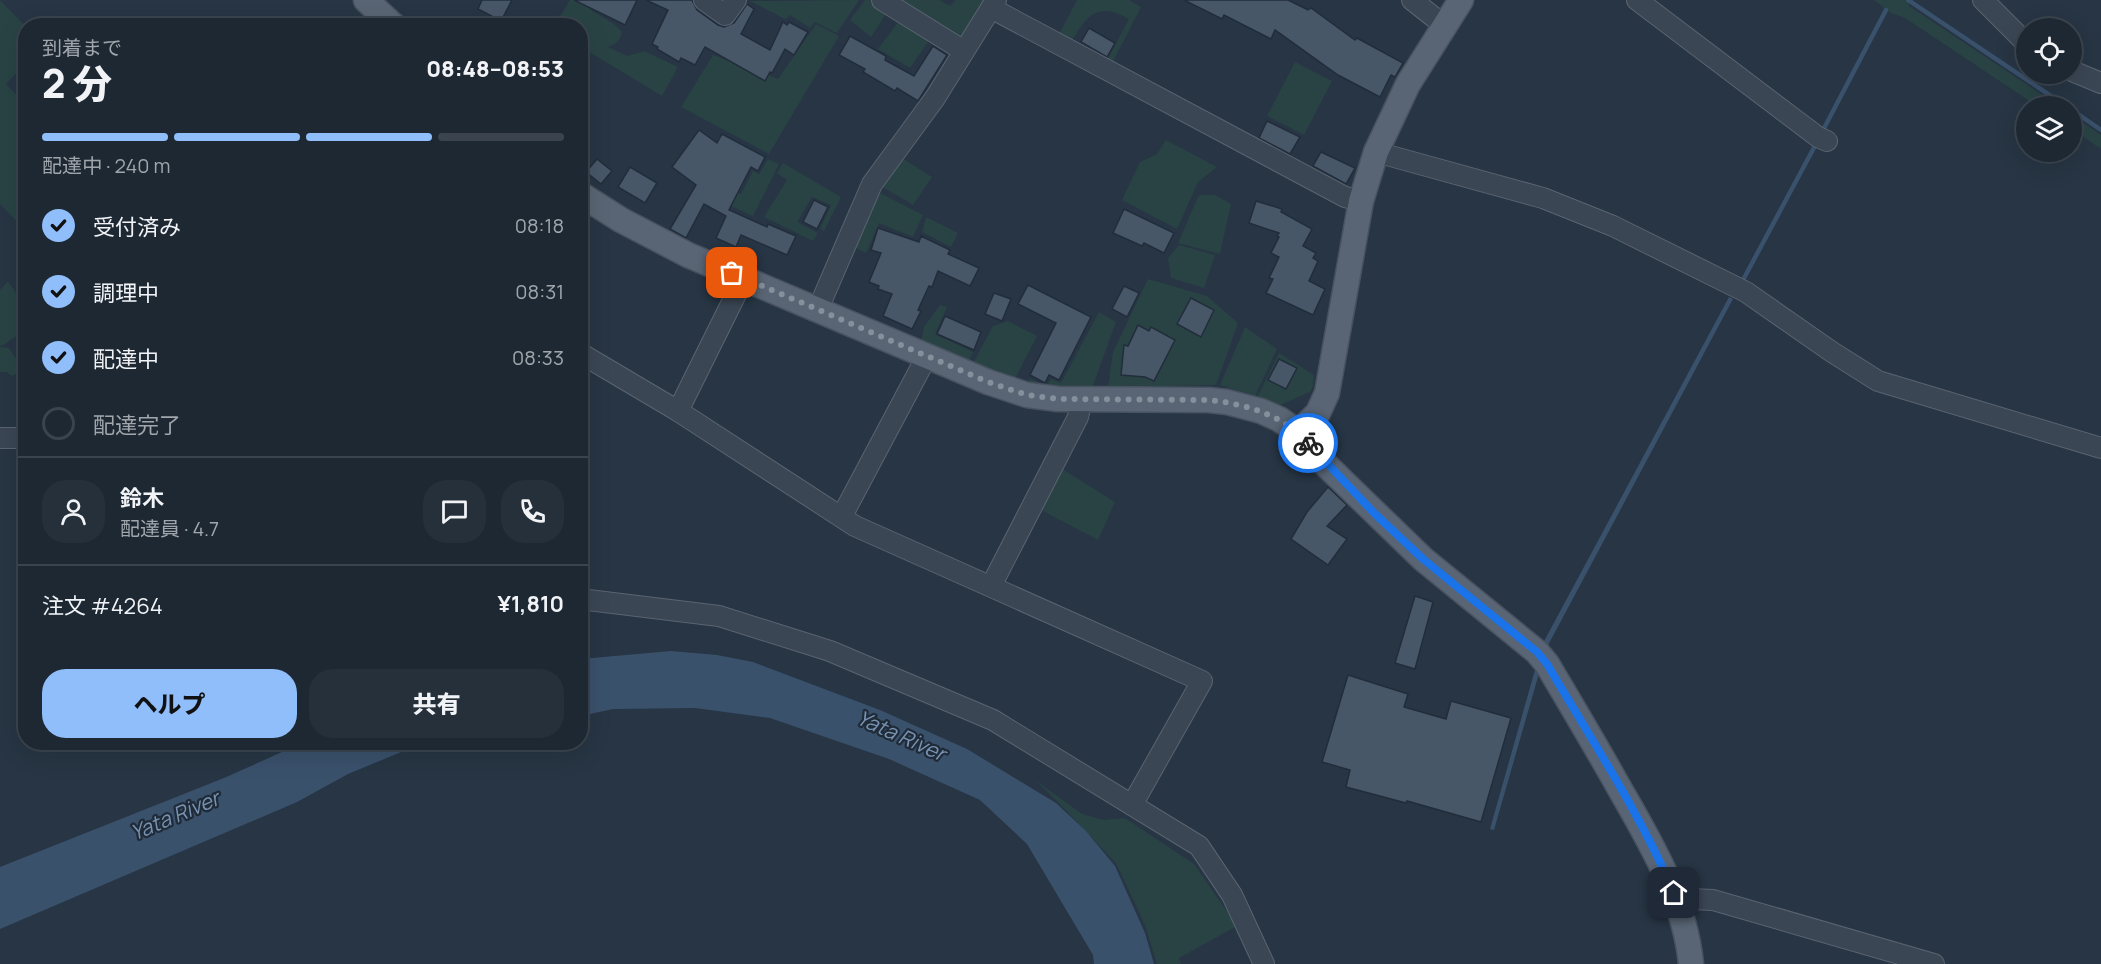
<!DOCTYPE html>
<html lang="ja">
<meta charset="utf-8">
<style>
:root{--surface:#1d2833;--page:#25303b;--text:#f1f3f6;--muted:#a0a6ac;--line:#3b444e;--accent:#90befb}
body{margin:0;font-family:Manrope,"Noto Sans JP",sans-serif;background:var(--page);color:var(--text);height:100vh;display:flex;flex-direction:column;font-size:22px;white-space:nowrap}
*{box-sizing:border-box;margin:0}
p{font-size:20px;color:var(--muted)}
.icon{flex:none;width:33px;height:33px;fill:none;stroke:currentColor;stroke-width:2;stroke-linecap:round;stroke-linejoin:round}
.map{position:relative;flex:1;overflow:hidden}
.panel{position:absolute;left:18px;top:18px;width:570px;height:732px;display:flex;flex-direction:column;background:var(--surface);border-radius:24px;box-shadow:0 6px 24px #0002,0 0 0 2px var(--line)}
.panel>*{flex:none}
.tools{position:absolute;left:2016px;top:18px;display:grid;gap:12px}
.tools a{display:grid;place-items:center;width:66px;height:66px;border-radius:50%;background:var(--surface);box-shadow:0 6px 24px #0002,0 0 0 2px var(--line);font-size:30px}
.pin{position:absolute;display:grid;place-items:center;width:51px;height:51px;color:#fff;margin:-26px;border-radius:12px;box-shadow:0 3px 9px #0006}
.courier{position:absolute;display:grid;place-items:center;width:60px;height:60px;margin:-30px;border:4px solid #1a73e8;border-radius:50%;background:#fff;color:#222;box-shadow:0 2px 8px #0007}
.summary em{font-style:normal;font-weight:800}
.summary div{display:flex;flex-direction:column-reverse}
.summary{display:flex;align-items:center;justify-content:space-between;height:102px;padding:0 24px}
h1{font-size:39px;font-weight:800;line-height:45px}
.bar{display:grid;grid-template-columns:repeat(4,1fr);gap:9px 6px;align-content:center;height:72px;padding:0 24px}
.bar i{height:8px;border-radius:4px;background:var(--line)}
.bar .current{background:var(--accent)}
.bar p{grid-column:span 4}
.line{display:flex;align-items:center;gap:15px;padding:0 24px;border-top:2px solid var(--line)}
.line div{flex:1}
.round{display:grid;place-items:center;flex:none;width:63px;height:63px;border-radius:24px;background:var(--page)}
ol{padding:0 24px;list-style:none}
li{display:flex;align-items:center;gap:18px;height:66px}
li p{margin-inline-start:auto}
li .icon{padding:6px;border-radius:50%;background:var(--accent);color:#111;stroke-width:4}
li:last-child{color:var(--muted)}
li i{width:33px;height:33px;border:3px solid var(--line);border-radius:50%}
.cta{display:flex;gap:12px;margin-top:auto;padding:12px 24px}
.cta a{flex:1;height:69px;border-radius:24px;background:var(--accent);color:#111;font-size:24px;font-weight:800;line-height:69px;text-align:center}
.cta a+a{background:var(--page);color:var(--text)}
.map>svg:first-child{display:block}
.green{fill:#294345}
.water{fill:#3a516c}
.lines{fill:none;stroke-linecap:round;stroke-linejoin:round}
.stream{stroke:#3a516c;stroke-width:4.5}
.building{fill:#485768;stroke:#222d3b;stroke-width:1.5}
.minor-casing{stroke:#5a6471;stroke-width:22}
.major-casing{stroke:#485260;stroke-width:27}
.minor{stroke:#3b4654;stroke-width:20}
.major{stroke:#596574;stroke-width:24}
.done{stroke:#86909d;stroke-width:6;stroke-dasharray:0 10.8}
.route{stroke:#1a73e8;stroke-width:8}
.labels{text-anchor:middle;stroke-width:4.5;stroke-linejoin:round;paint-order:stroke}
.water-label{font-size:21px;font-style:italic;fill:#7893b1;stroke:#202b39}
</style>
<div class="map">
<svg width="2101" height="964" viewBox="0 0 2101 964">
<rect width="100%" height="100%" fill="#273544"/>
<g class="green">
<polygon points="0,0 25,26 25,64 6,84 25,104 25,230 0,204"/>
<path d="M570,0H594L589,9L614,24L622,32C620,42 615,44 608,47L628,56L644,51L678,67L662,96L581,47L580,26H554Z"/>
<polygon points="859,0 837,33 815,22 810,28 790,15 785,19 750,1"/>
<polygon points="865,0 870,0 886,10 886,14 871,37 850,20"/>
<polygon points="895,0 939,0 950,6 955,0 987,0 961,40"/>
<path d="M1077,0H1129L1141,7L1110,67L1105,64L1129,19C1096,0 1086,17 1070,44L1058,36Z"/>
<polygon points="1874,0 1904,0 1909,3 1909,6 2059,106 2037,106 1905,18 1891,13"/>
<polygon points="899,21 930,39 910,68 878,49"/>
<polygon points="816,24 839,36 769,154 681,107 713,55 778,79"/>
<polygon points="1295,62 1332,81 1304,135 1267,116"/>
<polygon points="2072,115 2101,135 2101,149 2072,129"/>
<polygon points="1166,140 1217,167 1198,182 1177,229 1122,200 1140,162 1157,154"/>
<polygon points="902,158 932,177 913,205 881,186"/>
<polygon points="768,159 779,164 753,216 722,202 728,189 741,194 753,171 759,174"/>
<polygon points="783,163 841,197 824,231 820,229 831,205 812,197 797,222 818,233 813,241 764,217 787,180 777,173"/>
<polygon points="878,192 923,215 913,237 879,223 866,253 854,247"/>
<polygon points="1201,195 1215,195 1231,204 1220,254 1178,243 1198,197"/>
<polygon points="926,217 958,233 951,247 922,232"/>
<polygon points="1179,245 1215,255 1204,288 1171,278 1168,258"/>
<polygon points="1148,279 1207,296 1238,323 1216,385 1108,387 1113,352"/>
<polygon points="8,281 25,307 25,330 2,346 0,345 0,290"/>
<polygon points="940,305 947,307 935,334 973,352 969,362 921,342 924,327"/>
<polygon points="1099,312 1116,322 1091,391 1028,385 1029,378 1046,386 1051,379 1061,383"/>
<polygon points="1008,321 1037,336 1014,381 972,365 993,326"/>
<polygon points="1245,327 1277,349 1255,396 1220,385"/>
<polygon points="0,347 9,348 24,370 12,376 6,372 0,372"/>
<polygon points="1279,353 1314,375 1313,386 1310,392 1289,401 1280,405 1257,398"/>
<polygon points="1059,467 1115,502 1098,540 1039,509"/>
<polygon points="1035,780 1082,814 1104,820 1125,818 1194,864 1237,926 1179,958 1181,964 1157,964 1145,925 1116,863 1056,800"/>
</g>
<g class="water">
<polygon points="1729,297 1733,299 1546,649 1494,830 1490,829 1542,645"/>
<polygon points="671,651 717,655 753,662 880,710 967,749 1056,803 1086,831 1115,866 1145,933 1154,964 1094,964 1093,955 1027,844 980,800 889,759 770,718 695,708 613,709 581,716 581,659"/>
<polygon points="302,743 423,743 348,774 297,802 0,929 0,867 224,778"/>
</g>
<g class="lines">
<g class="stream">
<polyline points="1908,0 2066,106"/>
<polyline points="2072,110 2101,130"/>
<polyline points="1821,134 1886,10"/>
<polyline points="1743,280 1817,142"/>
</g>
</g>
<g class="building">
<polygon points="482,0 512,0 501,21 478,9"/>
<polygon points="574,0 637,0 625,25"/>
<polygon points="646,0 692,0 697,10 718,25 724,27 734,23 747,4 754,9 741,34 770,50 783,22 787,25 789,22 808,32 794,55 785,49 772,73 770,72 765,81 705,47 695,65 681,58 679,62 657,49 658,47 652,44 668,10"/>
<polygon points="1184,0 1288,0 1308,10 1311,8 1355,40 1357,38 1403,63 1395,77 1391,75 1380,97 1338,75 1275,30 1271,39 1224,15 1222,19"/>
<polygon points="1089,28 1115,43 1107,57 1081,42"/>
<polygon points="850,36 886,56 885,60 914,76 933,46 947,55 918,101 897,88 895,91 863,72 865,69 839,55"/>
<polygon points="1267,121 1300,137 1290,154 1259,138"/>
<polygon points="699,130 717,143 722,134 765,157 758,171 751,167 729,210 767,227 768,224 796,236 787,255 741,235 736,247 716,238 726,216 704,204 686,238 670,229 696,185 672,167"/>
<polygon points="1321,152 1355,168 1346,184 1313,166"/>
<polygon points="597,159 612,171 601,184 586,172"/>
<polygon points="630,167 657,183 645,203 618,187"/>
<polygon points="814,200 828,207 817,229 803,222"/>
<polygon points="1256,201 1282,209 1281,212 1312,229 1303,246 1316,253 1313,258 1318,261 1309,281 1325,289 1313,315 1266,293 1273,279 1269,278 1279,257 1271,253 1279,237 1277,236 1279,233 1249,223"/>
<polygon points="1124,209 1174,233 1164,253 1144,243 1142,246 1113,233"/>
<polygon points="878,228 919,242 921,236 950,250 948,254 979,268 970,286 938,271 932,287 929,286 918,310 921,311 912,329 883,316 892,294 878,289 879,286 869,282 881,253 871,250"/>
<polygon points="1028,285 1091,317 1059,380 1049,375 1045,383 1030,375 1056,323 1018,304"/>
<polygon points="1124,286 1139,293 1127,317 1112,309"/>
<polygon points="994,293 1011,299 1002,321 985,314"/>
<polygon points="1191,298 1214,310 1201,337 1177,324"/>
<polygon points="945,316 981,332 974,350 937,334"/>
<polygon points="1138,325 1149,331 1151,327 1175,340 1154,381 1145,377 1121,375 1124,345 1128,346"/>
<polygon points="1279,359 1297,368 1286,389 1268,380"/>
<polygon points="1328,487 1347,505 1327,526 1347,539 1328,565 1291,539 1307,512"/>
<polygon points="1415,596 1433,602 1415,669 1395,663"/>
<polygon points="1348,675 1408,694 1404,707 1446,719 1451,701 1511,718 1481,822 1407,801 1406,803 1346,787 1350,770 1322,762"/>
</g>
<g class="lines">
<g class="minor-casing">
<g id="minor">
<polyline points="704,0 725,15 736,0"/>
<polyline points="882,0 964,51"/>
<polyline points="1412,0 1445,26"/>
<polyline points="1637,0 1818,137 1827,141"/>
<polyline points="1983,0 2026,43"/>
<polyline points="991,8 1345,197 1361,201"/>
<polyline points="2072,71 2101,83"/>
<polyline points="1376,152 1543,198 1613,226 1746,292 1832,352 1878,381 2101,448"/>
<polyline points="818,309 872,184 935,98 996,0"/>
<polyline points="580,353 678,411 855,526 1202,681 1132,805"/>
<polyline points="678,411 744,278"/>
<polyline points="0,438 26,438"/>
<polyline points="842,516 927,356"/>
<polyline points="991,586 1078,417 1082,400"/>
<polyline points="580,599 719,616 830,651 993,720 1199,846 1232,895 1264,964"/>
<polyline points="1679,905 1691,899 1713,900 1934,964"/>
</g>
</g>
<g class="major-casing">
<g id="major">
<polyline points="366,0 394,26"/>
<path d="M580,194L621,220L688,255L988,382L1027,395L1058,399L1209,400L1227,402L1261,411L1279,419L1298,432L1326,465L1423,559L1537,652L1547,664C1572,706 1597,748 1621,791C1652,845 1685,901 1691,964"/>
<polyline points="1298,432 1318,413 1327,393 1361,201 1376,152 1408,84 1461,0"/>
</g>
</g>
<use href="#minor" class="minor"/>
<use href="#major" class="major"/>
</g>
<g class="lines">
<path class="done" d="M732,273L988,382L1027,395L1058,399L1209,400C1246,404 1283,415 1308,443"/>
<path class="route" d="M1308,443L1374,513L1423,559L1537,652L1547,664C1591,739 1640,813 1674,893"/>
</g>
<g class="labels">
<g class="water-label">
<text transform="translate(901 736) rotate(24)" y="7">Yata River</text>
<text transform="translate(175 816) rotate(-23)" y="7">Yata River</text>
</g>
</g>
</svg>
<div class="tools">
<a><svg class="icon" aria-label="locate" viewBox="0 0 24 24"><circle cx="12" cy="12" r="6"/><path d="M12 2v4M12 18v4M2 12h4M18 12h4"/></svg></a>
<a><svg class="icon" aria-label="layers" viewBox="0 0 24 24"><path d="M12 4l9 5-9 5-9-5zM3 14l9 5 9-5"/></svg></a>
</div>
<div class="pin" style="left:732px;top:273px;background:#ea580c"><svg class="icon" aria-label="bag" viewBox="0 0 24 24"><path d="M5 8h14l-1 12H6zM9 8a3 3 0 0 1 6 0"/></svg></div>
<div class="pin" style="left:1674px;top:893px;background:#1f2937"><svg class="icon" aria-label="home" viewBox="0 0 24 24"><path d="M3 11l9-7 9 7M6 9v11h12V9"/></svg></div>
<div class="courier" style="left:1308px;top:443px"><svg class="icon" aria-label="bike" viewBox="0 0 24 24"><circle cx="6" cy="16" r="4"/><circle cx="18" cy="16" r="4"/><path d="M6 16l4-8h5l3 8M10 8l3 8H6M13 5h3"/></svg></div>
<section class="panel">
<div class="summary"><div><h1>2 分</h1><p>到着まで</p></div><em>08:48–08:53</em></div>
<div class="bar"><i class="current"></i><i class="current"></i><i class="current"></i><i></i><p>配達中 · 240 m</p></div>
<ol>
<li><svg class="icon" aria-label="check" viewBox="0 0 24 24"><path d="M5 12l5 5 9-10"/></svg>受付済み<p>08:18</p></li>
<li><svg class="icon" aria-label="check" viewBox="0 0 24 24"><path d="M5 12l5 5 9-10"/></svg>調理中<p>08:31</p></li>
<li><svg class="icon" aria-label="check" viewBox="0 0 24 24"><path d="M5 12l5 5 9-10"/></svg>配達中<p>08:33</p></li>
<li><i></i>配達完了</li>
</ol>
<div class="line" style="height:108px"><a class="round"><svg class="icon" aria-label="person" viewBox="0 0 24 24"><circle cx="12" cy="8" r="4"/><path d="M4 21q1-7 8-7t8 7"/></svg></a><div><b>鈴木</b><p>配達員 · 4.7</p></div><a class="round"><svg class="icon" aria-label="chat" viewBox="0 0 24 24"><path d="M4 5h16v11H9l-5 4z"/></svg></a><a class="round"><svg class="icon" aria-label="phone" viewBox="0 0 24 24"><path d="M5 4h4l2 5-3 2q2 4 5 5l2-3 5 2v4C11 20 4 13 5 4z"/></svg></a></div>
<div class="line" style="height:78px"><div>注文 #4264</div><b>¥1,810</b></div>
<div class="cta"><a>ヘルプ</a><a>共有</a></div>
</section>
</div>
